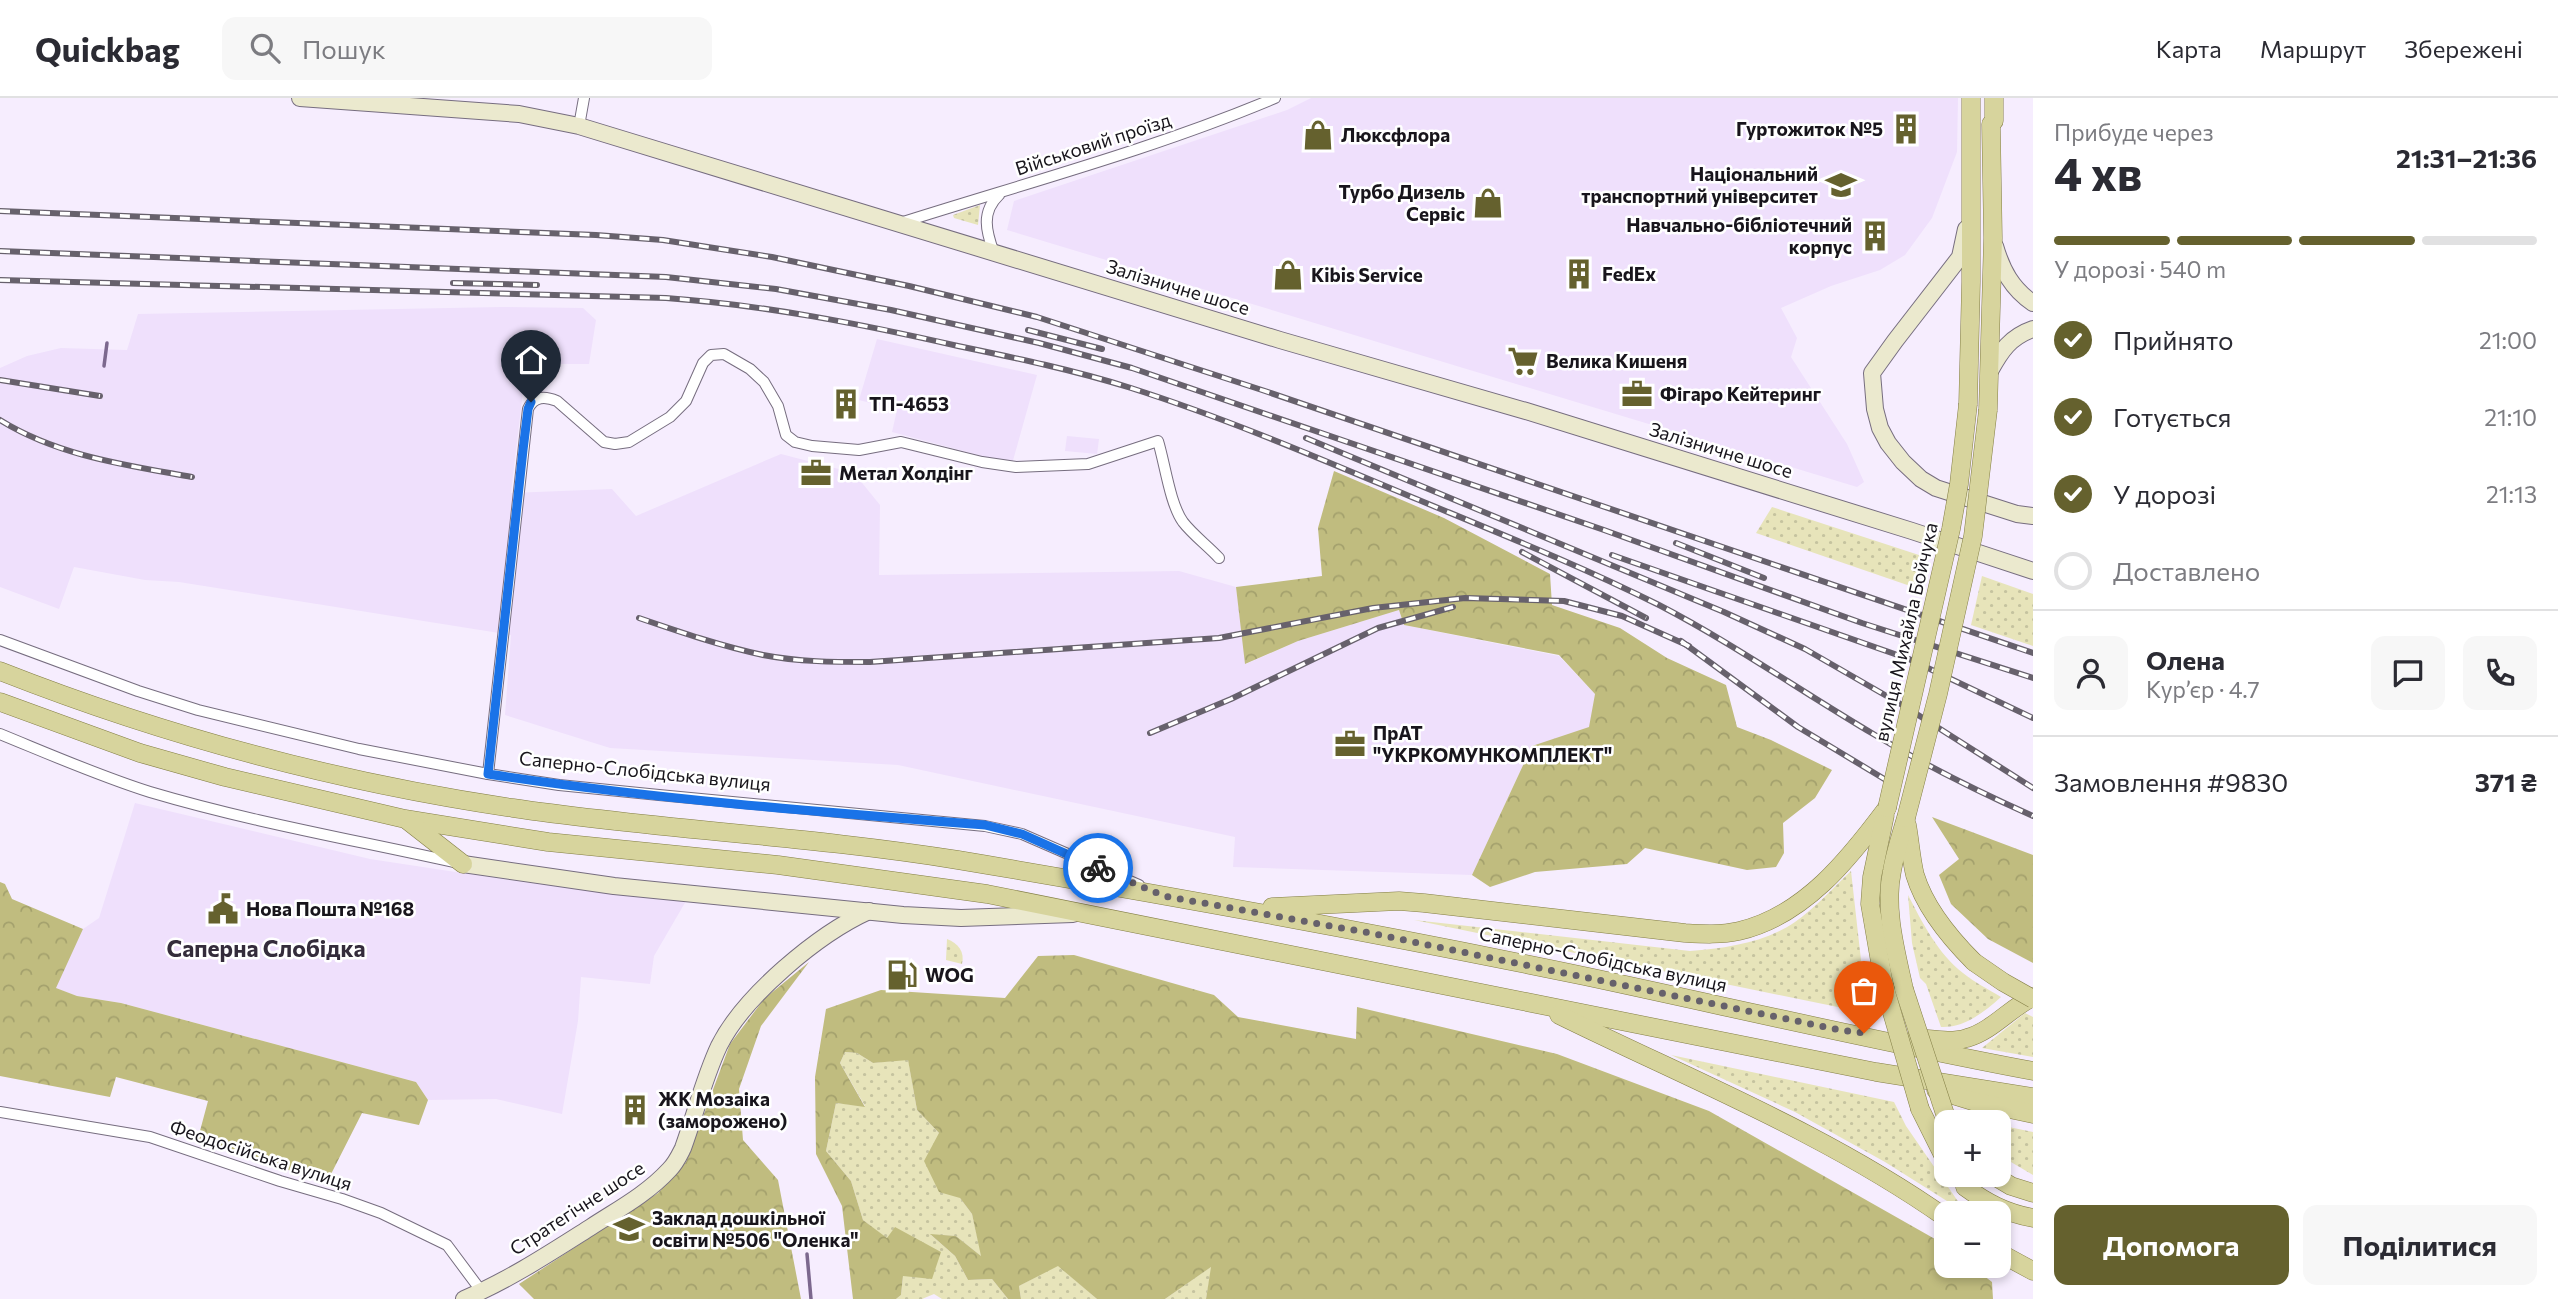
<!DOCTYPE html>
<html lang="uk">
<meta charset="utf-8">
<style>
:root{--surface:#fff;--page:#f7f7f7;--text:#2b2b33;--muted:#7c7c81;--line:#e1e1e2;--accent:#65612e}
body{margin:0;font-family:Commissioner,sans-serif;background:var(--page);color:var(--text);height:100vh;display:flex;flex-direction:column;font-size:26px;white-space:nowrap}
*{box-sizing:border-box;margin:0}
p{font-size:23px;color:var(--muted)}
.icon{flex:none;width:38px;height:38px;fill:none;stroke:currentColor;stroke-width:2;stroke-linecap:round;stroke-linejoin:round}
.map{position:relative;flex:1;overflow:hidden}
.panel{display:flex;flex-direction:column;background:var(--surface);width:525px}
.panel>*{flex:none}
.buttons{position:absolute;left:1934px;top:1012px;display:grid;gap:14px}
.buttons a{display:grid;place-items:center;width:77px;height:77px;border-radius:14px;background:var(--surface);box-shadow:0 4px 10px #0003;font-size:35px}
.pin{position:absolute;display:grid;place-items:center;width:60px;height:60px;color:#fff;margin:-72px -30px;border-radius:50% 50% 50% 0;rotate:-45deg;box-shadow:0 0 7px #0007}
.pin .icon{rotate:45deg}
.courier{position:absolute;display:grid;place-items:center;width:70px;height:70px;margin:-35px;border:5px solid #1a73e8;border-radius:50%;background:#fff;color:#222;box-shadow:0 2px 9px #0007}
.head em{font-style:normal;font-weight:700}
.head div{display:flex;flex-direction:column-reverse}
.head{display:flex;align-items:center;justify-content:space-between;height:119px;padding:0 21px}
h1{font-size:46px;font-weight:700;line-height:52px}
.bar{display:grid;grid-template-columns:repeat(4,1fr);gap:10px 7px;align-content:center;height:84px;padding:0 21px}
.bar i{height:9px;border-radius:5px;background:var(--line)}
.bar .active{background:var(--accent)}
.bar p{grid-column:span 4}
.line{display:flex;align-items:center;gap:18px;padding:0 21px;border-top:2px solid var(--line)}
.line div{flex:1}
.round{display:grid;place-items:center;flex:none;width:74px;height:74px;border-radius:14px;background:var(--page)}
ol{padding:0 21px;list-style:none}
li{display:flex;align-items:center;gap:21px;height:77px}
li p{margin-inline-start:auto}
li .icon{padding:7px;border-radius:50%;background:var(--accent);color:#fff;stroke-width:4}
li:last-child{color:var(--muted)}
li i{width:38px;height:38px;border:4px solid var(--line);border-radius:50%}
.cta{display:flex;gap:14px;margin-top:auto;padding:14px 21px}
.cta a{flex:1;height:80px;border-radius:14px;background:var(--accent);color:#fff;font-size:28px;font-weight:700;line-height:80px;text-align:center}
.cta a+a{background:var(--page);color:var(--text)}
header{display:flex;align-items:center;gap:42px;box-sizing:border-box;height:98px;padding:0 35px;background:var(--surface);border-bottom:2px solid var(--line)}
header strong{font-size:33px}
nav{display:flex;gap:38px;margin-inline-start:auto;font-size:24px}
.search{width:490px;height:63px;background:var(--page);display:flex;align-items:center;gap:18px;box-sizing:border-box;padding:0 24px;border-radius:14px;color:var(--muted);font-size:26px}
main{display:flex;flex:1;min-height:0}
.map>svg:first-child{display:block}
.built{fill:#efe0fc}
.grass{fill:url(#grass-dots)}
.forest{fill:url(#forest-crowns)}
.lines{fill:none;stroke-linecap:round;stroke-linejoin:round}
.stream{stroke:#7c688e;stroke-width:3.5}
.street-casing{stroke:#766d7f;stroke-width:12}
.secondary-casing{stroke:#766d7f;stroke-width:18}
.primary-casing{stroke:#837e45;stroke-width:19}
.street{stroke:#fff;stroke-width:10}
.secondary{stroke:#ebe9ce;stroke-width:16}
.primary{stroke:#d7d49d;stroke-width:18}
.rail-casing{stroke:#67616c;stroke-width:6}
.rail{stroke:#fff;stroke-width:3.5;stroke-dasharray:10;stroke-linecap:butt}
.primary-bridge-casing{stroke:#837e45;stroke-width:19;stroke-linecap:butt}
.primary-bridge{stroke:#d7d49d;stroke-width:18}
.done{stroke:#66616b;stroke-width:7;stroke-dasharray:0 12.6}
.route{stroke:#1a73e8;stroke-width:9}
.labels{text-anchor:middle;stroke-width:5;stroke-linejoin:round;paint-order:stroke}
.poi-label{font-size:19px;font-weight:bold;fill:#18151c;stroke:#fff;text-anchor:start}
.street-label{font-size:19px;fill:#18151c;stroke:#fff}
.quarter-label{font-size:23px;font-weight:bold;fill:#342c3b;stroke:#fff}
</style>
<header>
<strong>Quickbag</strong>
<div class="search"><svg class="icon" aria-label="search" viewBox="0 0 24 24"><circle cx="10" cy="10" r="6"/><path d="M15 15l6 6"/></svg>Пошук</div>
<nav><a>Карта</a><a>Маршрут</a><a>Збережені</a></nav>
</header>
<main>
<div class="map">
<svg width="2033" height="1201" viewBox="0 0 2033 1201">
<defs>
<pattern id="grass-dots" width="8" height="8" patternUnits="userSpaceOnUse" patternTransform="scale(1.75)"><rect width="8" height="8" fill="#e7e4ba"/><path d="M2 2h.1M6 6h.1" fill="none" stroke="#c5c39f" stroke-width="1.8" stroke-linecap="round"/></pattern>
<pattern id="forest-crowns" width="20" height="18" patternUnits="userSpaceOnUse" patternTransform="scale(1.75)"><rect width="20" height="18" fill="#c0bc7f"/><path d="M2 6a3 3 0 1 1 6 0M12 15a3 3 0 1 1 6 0" fill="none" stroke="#a4a16d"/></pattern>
</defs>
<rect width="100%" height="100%" fill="#f6edfe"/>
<g class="built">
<polygon points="1311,0 1958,0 1957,54 1932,120 1905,157 1880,172 1831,188 1781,210 1797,240 1791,259 1847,346 1864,384 1857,389 1007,132 1014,103 1287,12"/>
<polygon points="501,209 583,210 596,222 589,266 547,266 543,293 523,293 511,395 612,391 636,418 781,356 854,375 880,407 879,477 1179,473 1236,489 1246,566 1298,543 1399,512 1404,527 1559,558 1595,596 1590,629 1532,648 1472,777 1233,769 1235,739 898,667 610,650 505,617 511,537 179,484 145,482 74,469 59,511 0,489 0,270 27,258 61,250 127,252 138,216"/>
<polygon points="877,241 1037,277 1012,366 892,334 897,312 859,302"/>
<polygon points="1067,338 1099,341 1097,356 1065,353"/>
<polygon points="135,705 370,761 529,785 686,803 654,858 650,886 581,879 578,923 562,1016 496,1001 428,1002 416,984 121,905 77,898 55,890 83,831 99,820"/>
</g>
<g class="grass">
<polygon points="980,107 978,127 954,120 953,117"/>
<polygon points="1772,409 1922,458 1916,490 1756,435"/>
<polygon points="1982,478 2033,496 2033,548 1971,527"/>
<path d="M1851,773L1862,871L1854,878L1867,915L1414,822L1690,853C1726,850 1764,845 1795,824C1815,810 1833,790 1851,773Z"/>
<path d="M1908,797C1922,824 1938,856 1963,875C1974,884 1988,891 2001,899C1984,914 1965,930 1941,929L1926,886L1920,880L1912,845Z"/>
<path d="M947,841C958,845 965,854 962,866L946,862Z"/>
<polygon points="2025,915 2033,919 2033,959 1982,950"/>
<polygon points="845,954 857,955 873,965 908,961 917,1012 939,1035 960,1100 972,1116 982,1159 956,1138 931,1137 955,1158 968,1182 992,1181 1008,1201 942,1201 934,1196 922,1201 896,1201 901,1197 903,1178 887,1141 863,1122 851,1083 826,1053 836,1005 865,1008 840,965"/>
<polygon points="1671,957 1894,1004 1906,1028 1966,1115 1885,1064 1795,1014"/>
<polygon points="1999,1027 2033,1034 2033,1077 1999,1057"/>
<polygon points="1058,1167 1097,1201 1021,1201 1019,1188"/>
<polygon points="1212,1168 1206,1201 1165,1201"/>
</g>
<g class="forest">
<polygon points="1334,373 1444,420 1550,476 1552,507 1620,530 1667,560 1726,587 1737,629 1771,642 1832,672 1815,700 1783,725 1784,755 1776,769 1747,772 1645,750 1627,766 1535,774 1490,789 1472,777 1532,648 1589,629 1595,596 1559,557 1404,527 1399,512 1298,543 1245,566 1236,489 1322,478 1318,430"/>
<polygon points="1932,719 2033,757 2033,865 1988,841 1951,806 1939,777 1959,761"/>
<polygon points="0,784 5,786 12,801 83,831 56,890 77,898 121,905 416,984 428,1002 419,1027 362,1015 327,1084 197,1044 208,1003 116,979 110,999 0,978"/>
<polygon points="1074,857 1214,897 1238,919 1356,941 1357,909 1557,956 1709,1013 1942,1145 1946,1148 1946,1167 1970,1167 1992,1184 1993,1201 1206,1201 1211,1169 1165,1201 1097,1201 1058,1168 1019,1188 1021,1201 1008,1201 992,1181 968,1182 955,1158 930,1136 956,1138 981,1158 972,1116 960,1100 939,1094 924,1063 939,1035 917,1012 908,962 873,965 857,955 845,954 840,965 865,1009 836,1005 826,1053 851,1083 863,1122 887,1140 895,1129 941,1154 932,1181 903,1178 901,1197 896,1201 853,1201 842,1108 816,1056 815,979 826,911 881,892 1005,900 1038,858"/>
<polygon points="809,864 761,928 739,991 743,1042 778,1082 801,1201 534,1201 519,1186 658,1095 686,1064 730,946 764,901"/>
</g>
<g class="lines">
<g class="stream">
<polyline points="104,268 107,245"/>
<polyline points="807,1156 811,1201"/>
</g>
<g class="street-casing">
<g id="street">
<polyline points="579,28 584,0"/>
<path d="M900,125C1026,85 1154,51 1275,0"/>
<path d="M994,155C986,133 981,114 999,97"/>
<polyline points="0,542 138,593 198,612 359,651 488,676 559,687 659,697 985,728 1022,736 1139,787"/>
<path d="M0,636C49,656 99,678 150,694C251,724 355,742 458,765"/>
<path d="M488,676L528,311C534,298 545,298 557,303L604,344L615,346L629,344L670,319L686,303L703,265L711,257L724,256L750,271L764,284L778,308L786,337L795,344L812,348L859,352L901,344L982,364L1016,369L1088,366L1158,343C1165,366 1170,406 1183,424C1193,437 1208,448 1219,460"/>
<polyline points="0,1014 150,1039 280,1083 342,1101 381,1115 447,1147 482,1194"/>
</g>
</g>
<g class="secondary-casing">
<g id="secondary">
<polyline points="300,0 519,16 579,28 1280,242 1526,313 1912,433 2033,473"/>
<polyline points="1966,131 1960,159 1895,243 1872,275 1875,311 1880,330 1888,345 1903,364 1921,381 1936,390 2017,416 2033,418"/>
<path d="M1995,148C2002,172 2012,191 2033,205"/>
<path d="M1990,273C2001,253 2010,239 2033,231"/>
<polyline points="463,766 614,788 903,817 961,820 1073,816"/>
<path d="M464,1201C509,1182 550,1155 591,1129C617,1112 647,1096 669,1072C676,1065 679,1058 683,1050C695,1017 704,980 719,948C744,898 818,836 869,813"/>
</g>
</g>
<g class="primary-casing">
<g id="primary">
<polyline points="1968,306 1971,184 1971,0"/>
<polyline points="1988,312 1993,140 1991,26 1994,23 1994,0"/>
<path d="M0,573C165,638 337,684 513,710C661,732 811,738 958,762C1167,797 1376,835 1584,878C1734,910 1883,945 2033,973"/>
<polyline points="0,604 140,655 225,679 405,721 548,744 778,767 987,796 1876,974 2033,999"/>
<polyline points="408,723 463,766"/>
<path d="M1907,727C1910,743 1911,761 1915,777C1925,810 1950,840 1974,864"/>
<path d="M1272,809L1399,803L1424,805L1685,835C1703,836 1721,837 1739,833C1804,818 1849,761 1887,710"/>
<polyline points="1884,887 1870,806 1872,779 1885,717"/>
<path d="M1904,891C1896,854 1884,811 1892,773C1895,755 1901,737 1906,720"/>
<path d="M1559,917C1689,981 1827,1036 1946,1120"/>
<path d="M1916,940C1932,941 1951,945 1967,940C1992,933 2010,910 2033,899"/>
<polyline points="1936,992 1972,1003 2033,1016"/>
<polyline points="1920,1011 1946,1063"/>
<polyline points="1991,1076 2011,1088 2033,1095"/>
<path d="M1965,1089C1987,1105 2006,1115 2033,1120"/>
<polyline points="1998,1154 2033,1173"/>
</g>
</g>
<use href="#street" class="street"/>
<use href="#secondary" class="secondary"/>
<use href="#primary" class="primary"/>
<g class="rail-casing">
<g id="rail">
<polyline points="0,113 596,137 663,142 772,159 909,188 1037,219 1265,293 2033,555"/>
<polyline points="0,153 666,179 776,191 891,212 1039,245 1132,270 1604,432 1862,525 2033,580"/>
<path d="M0,182L666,200C765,207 861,226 958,248C1016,260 1074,272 1131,290C1228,321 1321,361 1414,400C1496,434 1579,467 1659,507C1734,546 1802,594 1875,637C1925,667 1979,694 2033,718"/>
<polyline points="453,185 537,187"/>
<polyline points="1028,232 1102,251"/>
<polyline points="0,282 100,298"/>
<path d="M0,322C58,358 126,367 192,379"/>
<polyline points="1306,340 1724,514 1805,551 1904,608 2033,690"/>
<polyline points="1676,445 1764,480"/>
<polyline points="1522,454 1646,520"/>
<polyline points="1612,457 1909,561 2033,620"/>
<path d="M639,520C680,534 721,548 763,557C799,564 834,564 870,564L1219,540L1373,510L1465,500L1564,503L1622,518L1689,548"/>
<polyline points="1681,543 1798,629 1886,682"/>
<polyline points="1150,635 1231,601 1378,530 1453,509"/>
</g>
</g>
<use href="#rail" class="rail"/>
<g class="primary-bridge-casing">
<g id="primary-bridge">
<polyline points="1887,710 1951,431 1959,386 1968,306"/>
<polyline points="1906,720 1938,596 1973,438 1988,312"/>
<polyline points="1974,864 2003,884 2033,901"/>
<polyline points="1884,887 1920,1011"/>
<polyline points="1904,891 1945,1016"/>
</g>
</g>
<use href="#primary-bridge" class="primary-bridge"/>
</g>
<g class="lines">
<polyline class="done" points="1098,770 1164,798 1370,835 1840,932 1864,935"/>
<path class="route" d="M531,304L528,311L523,352L488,676C653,701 820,714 985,727L1022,736L1098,770"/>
</g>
<defs>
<g id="building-bare" transform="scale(2.415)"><path d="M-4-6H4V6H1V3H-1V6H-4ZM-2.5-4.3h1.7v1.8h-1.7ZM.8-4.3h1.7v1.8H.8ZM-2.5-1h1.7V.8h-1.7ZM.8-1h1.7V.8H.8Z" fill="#65612e" stroke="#fff" stroke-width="2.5" paint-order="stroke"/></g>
<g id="shop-bare" transform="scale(2.415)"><path d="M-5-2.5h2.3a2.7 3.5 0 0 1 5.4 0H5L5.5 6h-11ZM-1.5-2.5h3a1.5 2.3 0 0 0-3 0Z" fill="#65612e" stroke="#fff" stroke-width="2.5" paint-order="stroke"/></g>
<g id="university-bare" transform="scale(2.415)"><path d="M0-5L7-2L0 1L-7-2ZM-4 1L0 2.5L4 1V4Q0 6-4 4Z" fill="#65612e" stroke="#fff" stroke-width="2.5" paint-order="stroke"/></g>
<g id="supermarket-bare" transform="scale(2.415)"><path d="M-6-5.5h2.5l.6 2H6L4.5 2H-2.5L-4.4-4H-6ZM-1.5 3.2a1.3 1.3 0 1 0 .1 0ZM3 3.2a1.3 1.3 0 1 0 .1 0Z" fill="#65612e" stroke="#fff" stroke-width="2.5" paint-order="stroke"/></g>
<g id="office-bare" transform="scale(2.415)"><path d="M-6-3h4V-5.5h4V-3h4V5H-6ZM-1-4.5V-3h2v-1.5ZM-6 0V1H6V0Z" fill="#65612e" stroke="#fff" stroke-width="2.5" paint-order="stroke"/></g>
<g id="civic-bare" transform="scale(2.415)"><path d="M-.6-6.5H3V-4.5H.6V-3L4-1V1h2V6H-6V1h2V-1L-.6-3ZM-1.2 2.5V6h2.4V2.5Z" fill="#65612e" stroke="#fff" stroke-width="2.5" paint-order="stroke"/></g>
<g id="fuel-bare" transform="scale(2.415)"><path d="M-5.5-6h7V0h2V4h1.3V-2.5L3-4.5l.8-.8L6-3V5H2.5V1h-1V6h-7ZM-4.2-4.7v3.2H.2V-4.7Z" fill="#65612e" stroke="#fff" stroke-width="2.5" paint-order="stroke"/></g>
<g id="school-bare" transform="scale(2.415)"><path d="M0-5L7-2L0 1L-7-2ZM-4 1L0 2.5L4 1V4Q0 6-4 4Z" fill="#65612e" stroke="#fff" stroke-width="2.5" paint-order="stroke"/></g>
</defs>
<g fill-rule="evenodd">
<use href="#building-bare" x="1906" y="31"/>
<use href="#shop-bare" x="1318" y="37"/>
<use href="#university-bare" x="1841" y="87"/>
<use href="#shop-bare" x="1488" y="105"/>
<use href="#building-bare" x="1875" y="138"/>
<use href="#building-bare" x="1579" y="176"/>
<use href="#shop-bare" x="1288" y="177"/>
<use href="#supermarket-bare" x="1523" y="263"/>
<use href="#office-bare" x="1637" y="296"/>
<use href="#building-bare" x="846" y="306"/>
<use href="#office-bare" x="816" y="375"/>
<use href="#office-bare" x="1350" y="646"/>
<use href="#civic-bare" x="223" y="811"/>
<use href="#fuel-bare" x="902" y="877"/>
<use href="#building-bare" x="635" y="1012"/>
<use href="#school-bare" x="629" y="1131"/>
</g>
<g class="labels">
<g class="poi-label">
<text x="1883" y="38" text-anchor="end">Гуртожиток №5</text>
<text x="1341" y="44">Люксфлора</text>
<text x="1818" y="83" text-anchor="end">Національний<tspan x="1818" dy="22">транспортний університет</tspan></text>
<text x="1465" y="101" text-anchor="end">Турбо Дизель<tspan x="1465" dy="22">Сервіс</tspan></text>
<text x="1852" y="134" text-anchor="end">Навчально-бібліотечний<tspan x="1852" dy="22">корпус</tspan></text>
<text x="1602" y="183">FedEx</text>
<text x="1311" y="184">Kibis Service</text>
<text x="1546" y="270">Велика Кишеня</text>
<text x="1660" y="303">Фігаро Кейтеринг</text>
<text x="869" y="313">ТП-4653</text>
<text x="839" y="382">Метал Холдінг</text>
<text x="1373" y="642">ПрАТ<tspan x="1373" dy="22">"УКРКОМУНКОМПЛЕКТ"</tspan></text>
<text x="246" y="818">Нова Пошта №168</text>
<text x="925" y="884">WOG</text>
<text x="658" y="1008">ЖК Мозаіка<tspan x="658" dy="22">(заморожено)</tspan></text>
<text x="652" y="1127">Заклад дошкільної<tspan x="652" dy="22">освіти №506 "Оленка"</tspan></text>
</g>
<g class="street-label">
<text transform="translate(1093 46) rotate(-18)" y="7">Військовий проїзд</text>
<text transform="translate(1178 189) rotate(17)" y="7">Залізничне шосе</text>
<text transform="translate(1721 352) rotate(17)" y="7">Залізничне шосе</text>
<text transform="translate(1906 534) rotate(-77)" y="7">вулиця Михайла Бойчука</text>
<text transform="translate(645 673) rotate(6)" y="7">Саперно-Слобідська вулиця</text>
<text transform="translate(1603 861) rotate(12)" y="7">Саперно-Слобідська вулиця</text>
<text transform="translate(261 1057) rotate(18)" y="7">Феодосійська вулиця</text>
<text transform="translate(577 1110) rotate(-33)" y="7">Стратегічне шосе</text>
</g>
<g class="quarter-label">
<text x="266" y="859">Саперна Слобідка</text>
</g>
</g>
</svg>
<div class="buttons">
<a>+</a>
<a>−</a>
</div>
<div class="pin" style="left:1864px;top:935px;background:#ea580c"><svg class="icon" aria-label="bag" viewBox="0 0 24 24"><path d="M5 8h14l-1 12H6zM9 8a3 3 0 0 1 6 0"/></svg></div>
<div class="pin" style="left:531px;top:304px;background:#1f2937"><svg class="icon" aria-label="home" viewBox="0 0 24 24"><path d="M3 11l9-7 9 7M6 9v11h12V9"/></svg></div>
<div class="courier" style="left:1098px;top:770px"><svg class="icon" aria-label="bike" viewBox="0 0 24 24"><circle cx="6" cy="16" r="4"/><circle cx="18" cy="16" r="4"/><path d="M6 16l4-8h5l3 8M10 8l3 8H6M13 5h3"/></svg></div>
</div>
<section class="panel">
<div class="head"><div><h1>4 хв</h1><p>Прибуде через</p></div><em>21:31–21:36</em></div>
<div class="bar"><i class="active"></i><i class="active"></i><i class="active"></i><i></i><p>У дорозі · 540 m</p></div>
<ol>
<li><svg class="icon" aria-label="check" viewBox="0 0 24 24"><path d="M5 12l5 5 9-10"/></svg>Прийнято<p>21:00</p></li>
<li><svg class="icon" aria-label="check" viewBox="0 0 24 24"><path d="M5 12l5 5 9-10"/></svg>Готується<p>21:10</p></li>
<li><svg class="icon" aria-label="check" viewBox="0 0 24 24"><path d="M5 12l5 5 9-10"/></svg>У дорозі<p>21:13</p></li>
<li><i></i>Доставлено</li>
</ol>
<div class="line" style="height:126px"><a class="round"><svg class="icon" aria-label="person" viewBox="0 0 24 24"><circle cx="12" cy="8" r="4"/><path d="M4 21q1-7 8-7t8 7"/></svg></a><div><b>Олена</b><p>Кур’єр · 4.7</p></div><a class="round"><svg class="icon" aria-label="chat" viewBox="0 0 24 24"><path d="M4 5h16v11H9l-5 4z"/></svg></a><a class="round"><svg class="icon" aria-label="phone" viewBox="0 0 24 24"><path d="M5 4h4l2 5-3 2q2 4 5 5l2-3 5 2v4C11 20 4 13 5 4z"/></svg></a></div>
<div class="line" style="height:91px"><div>Замовлення #9830</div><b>371 ₴</b></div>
<div class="cta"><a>Допомога</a><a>Поділитися</a></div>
</section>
</main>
